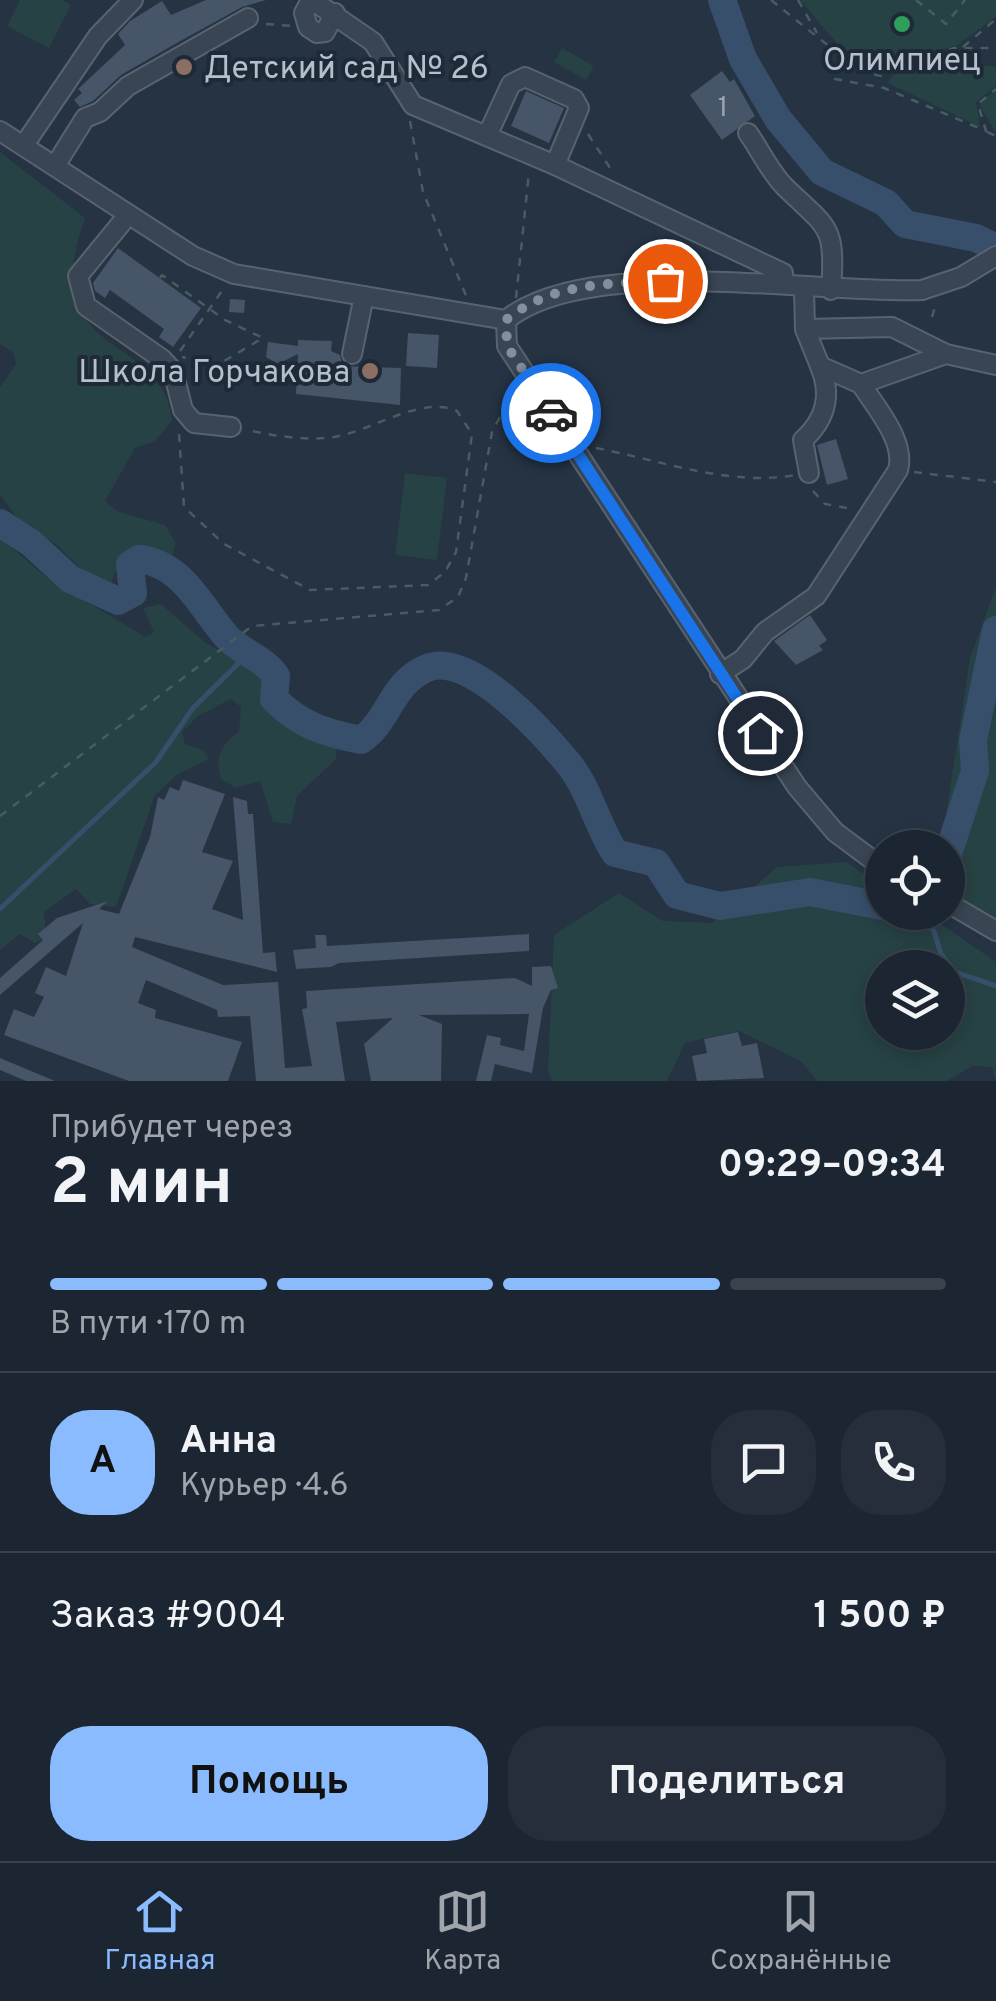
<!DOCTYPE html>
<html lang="ru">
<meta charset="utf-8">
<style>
:root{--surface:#1c2632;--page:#252e3a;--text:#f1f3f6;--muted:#a0a5ac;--line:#3a434d;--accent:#8abbfe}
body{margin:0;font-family:Overpass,sans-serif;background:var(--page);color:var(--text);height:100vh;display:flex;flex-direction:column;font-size:38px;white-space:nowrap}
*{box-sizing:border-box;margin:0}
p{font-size:32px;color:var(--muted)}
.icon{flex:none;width:55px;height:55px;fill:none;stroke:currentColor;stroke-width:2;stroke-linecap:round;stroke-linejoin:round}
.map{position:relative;height:1081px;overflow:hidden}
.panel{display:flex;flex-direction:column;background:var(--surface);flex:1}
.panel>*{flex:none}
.tools{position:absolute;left:865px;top:830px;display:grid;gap:20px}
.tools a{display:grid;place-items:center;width:100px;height:100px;border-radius:50%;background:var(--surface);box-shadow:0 5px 15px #0003,0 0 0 2px var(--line);font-size:50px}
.pin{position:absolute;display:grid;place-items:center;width:85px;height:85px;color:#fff;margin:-42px;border:5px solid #fff;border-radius:50%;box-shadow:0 2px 10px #0007}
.courier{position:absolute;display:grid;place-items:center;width:100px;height:100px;margin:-50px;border:8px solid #1a73e8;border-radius:50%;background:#fff;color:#222;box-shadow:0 2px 12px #0007}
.overview em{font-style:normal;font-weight:700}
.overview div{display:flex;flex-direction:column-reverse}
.overview{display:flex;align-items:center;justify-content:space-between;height:170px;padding:0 50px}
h1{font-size:65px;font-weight:700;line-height:75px}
.bar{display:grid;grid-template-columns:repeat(4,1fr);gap:15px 10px;align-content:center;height:120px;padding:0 50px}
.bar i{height:12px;border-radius:8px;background:var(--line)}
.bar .selected{background:var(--accent)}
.bar p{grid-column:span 4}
.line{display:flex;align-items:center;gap:25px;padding:0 50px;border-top:2px solid var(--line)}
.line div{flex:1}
.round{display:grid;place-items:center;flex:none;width:105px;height:105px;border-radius:40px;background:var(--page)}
.button{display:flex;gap:20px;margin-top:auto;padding:20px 50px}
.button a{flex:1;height:115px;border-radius:40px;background:var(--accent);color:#111;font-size:40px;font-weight:700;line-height:115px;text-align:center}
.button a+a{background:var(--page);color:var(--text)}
.dock{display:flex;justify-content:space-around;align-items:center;height:140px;border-top:2px solid var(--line);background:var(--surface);font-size:28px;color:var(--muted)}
.dock a{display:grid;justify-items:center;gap:5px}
.dock .selected{color:var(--accent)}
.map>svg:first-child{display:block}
.green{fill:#274244;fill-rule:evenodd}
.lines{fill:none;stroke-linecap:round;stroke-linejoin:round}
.stream{stroke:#384f6b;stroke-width:5}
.river{stroke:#384f6b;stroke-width:28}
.building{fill:#465567}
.minor-casing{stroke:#576370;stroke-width:22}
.path{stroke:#455f61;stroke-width:2.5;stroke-dasharray:8 8;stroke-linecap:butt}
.minor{stroke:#394553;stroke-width:18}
.done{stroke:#838f9d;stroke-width:10;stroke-dasharray:0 18}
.route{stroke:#1a73e8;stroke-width:12}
.leisure-dot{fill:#2e9e5b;stroke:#1e2a38;stroke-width:4}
.education-dot{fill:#8d6e63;stroke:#1e2a38;stroke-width:4}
.labels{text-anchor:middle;stroke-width:8;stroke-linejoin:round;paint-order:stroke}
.number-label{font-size:28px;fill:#9aa5b4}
.poi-label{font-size:32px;fill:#b6c0cd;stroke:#1e2a38}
</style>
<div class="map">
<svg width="996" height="1081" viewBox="0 0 996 1081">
<rect width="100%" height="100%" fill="#253343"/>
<g class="green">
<polygon points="20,0 62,0 71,5 49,48 7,26"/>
<polygon points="800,0 996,0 996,17 957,45 869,72 853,62"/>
<polygon points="562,48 594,66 586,80 554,62"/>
<path d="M980,50L979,65L996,67V86L976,102L980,127L888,83C894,62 959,49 980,50Z"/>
<polygon points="996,92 996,133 980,106 985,97"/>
<path d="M0,152L85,218C33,362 164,330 172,421L155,441L135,448L105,501L119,512L165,525L176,544L169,563L138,553L123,555L109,587L87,575L56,544L25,529L0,494V387L16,364L13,352L0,344Z"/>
<polygon points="405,473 447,478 437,560 395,555"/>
<path d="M0,538L51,581L146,637L154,632L143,608L161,604L207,644L262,671C273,715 297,729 337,745L336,759L297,796L291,824L273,822L260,781L236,788L221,779C214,755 221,746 239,731L241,707L231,699L198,716L182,732L185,744L203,750L209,759L178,774L155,795L116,907L90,904L76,889L44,912L46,937L35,943L20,934L0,950Z"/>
<polygon points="996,587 996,925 948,892 948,848 933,848 943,835 970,658"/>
<path d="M846,862L882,886V912L925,913L996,962V1081L992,1067L972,1066L947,1081H817L802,1062L739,1031L685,1043L667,1081H552L548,1071L554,935L619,893L663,921L712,923L777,867ZM882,968H948V1032H882Z"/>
</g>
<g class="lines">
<g class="stream">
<polyline points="0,909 156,762 193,708 249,653"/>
<polyline points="913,912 934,931 941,954 955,972 996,986"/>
</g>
<g class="river">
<polyline points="722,0 743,59 778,119 822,172 886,203 905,224 976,238 996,248"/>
<path d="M0,523L31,543L70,579L118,601L133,593L130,565L139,559C183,564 200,606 226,636C241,653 263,657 276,676L274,699C300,725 325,733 361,740C390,720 391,683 427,668C470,650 544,734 568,763C589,788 597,826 615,853L656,863L677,895L720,906L810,892L882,906"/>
<polyline points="948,854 975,771 973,740 996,630"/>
</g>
</g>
<g class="building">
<polygon points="206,0 266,0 242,7 175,44 121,75 93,101 80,107 74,100 82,93 78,89 125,45 118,34 130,21 162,1 171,15"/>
<polygon points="722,71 730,82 734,79 755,116 722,140 690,95"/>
<polygon points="526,91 564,108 549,143 511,126"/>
<polygon points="118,248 201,308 173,347 159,337 164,329 110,290 105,298 95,291 93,283"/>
<polygon points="230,299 245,300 244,313 229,312"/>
<polygon points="408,333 439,335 437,368 406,366"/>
<polygon points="298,340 332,341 331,351 340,355 343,366 401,368 400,405 296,394 298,354 278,364 266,357 268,342 298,346"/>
<polygon points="836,439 848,479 827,485 817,445"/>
<polygon points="810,615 827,640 819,646 823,650 796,665 774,641"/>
<polygon points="183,780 225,794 202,852 233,861 212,909 243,920 233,797 247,801 248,814 253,814 263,953 275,952 277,972 135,937 132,947 223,985 278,982 285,1068 312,1066 302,1009 307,1008 306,991 515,978 532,986 532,967 551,966 558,988 551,990 543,1008 532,1073 495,1064 491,1081 476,1081 487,1035 501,1038 500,1045 524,1051 529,1014 419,1015 442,1024 441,1081 371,1081 364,1044 393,1018 336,1022 345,1081 256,1081 250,1016 218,1017 217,1010 146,980 138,1003 156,1010 155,1018 242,1042 228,1081 129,1081 4,1035 14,1009 34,1017 44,997 35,993 46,967 66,976 83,923 0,995 0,978 43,940 38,934 57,918 108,901 99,909 119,914 150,837 158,797 164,800 170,787 179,791"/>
<polygon points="529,934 529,951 339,963 331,967 296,969 293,950 316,948 315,935 326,935 327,946"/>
<polygon points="738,1032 742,1046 757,1043 764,1078 697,1081 692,1056 707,1053 704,1039"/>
<polygon points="0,1058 55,1081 26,1081 0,1070"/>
</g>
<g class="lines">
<g class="minor-casing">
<g id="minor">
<polyline points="311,0 304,13 308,27 317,33 325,32 335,13"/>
<polyline points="312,0 373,42 413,105 555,165 783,273"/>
<path d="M0,131L193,256L234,274L506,320C588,253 814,294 922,290L961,277L996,256"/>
<path d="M748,133C760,150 770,172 785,187C828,229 836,224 831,290"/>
<polyline points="487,136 511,84 525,77 574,99 579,108 555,165"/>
<polyline points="24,145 98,36 133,0"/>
<polyline points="55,166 85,118 100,112 128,86 248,18"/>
<polyline points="128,215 78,276 86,306 162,359 173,371 183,410 194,423 231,427"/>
<polyline points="804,289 805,329 820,366 861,384 946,354 996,365"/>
<polyline points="506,320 507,346 797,787 835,832 882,867"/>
<polyline points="805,329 892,327 946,354"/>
<polyline points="352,354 364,296"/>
<path d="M809,473L803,440C826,419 832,395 820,366"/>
<path d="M720,674L743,659L765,632L816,596L898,470C906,441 876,408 861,384"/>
<polyline points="948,903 996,931"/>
</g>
</g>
<g class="path">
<path d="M771,0L830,47C848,48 854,73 882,76L954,48H996"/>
<polyline points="798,0 817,33"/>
<polyline points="916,0 946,24 965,0"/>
<polyline points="266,24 293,26"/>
<polyline points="963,47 996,19"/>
<polyline points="830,48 829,70 835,79 884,88 986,131 978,104 996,89"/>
<polyline points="410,121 423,192 467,298"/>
<polyline points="987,132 996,136"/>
<polyline points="588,134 614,174"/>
<polyline points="160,278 162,275 225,320 263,338 219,364 182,357"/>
<polyline points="516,298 529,172"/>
<polyline points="932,317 935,307"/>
<polyline points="180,351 224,288"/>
<path d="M179,434L184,507L224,544L310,590L428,585L445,572L456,552L472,434L457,411C421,395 372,431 334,437C304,441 276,436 247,430"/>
<path d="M596,448C659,460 731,487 795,475"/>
<polyline points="914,472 996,482"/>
<polyline points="813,491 825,504 853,509"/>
<polyline points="0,816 252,626 439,610 458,597 466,578 492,432 501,415 521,401"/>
</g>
<use href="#minor" class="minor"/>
</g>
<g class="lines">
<path class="done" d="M551,413L507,346L506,320C552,282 609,284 665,281"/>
<polyline class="route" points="551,413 760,733"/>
</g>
<circle class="leisure-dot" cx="902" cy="24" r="10"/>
<g class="education-dot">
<circle cx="184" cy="67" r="10"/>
<circle cx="370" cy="371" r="10"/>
</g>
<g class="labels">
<g class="number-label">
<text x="723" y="116">1</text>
</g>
<g class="poi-label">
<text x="902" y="70">Олимпиец</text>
<text x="204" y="78" text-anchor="start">Детский сад № 26</text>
<text x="350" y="382" text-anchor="end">Школа Горчакова</text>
</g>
</g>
</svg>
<div class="tools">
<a><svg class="icon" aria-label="locate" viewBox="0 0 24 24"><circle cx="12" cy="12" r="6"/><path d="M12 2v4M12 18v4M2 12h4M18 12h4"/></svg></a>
<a><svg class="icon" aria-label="layers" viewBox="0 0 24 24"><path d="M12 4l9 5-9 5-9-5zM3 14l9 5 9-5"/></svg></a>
</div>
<div class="pin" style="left:665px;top:281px;background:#ea580c"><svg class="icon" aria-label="bag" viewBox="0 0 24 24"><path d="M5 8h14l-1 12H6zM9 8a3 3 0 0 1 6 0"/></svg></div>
<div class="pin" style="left:760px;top:733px;background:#1f2937"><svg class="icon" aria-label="home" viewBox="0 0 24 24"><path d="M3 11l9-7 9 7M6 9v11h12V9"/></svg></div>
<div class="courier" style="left:551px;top:413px"><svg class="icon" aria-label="car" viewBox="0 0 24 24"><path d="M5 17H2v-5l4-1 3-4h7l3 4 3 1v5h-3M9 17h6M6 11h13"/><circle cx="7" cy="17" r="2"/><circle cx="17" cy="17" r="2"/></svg></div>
</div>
<section class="panel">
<div class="overview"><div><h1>2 мин</h1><p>Прибудет через</p></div><em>09:29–09:34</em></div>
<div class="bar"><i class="selected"></i><i class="selected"></i><i class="selected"></i><i></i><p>В пути · 170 m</p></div>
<div class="line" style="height:180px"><b class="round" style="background:var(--accent);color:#111">А</b><div><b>Анна</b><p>Курьер · 4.6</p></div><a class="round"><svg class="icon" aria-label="chat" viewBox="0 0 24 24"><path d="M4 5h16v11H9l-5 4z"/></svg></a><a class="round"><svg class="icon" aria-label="phone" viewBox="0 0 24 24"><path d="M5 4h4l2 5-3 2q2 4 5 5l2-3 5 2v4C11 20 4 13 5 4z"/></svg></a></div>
<div class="line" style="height:130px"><div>Заказ #9004</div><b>1 500 ₽</b></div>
<div class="button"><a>Помощь</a><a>Поделиться</a></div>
</section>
<nav class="dock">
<a class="selected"><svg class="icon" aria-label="home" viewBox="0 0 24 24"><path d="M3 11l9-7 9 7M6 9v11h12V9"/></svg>Главная</a>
<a><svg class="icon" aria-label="map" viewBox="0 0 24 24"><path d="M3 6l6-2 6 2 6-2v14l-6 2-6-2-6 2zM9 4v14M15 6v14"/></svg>Карта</a>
<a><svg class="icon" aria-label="saved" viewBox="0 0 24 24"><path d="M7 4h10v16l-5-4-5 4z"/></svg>Сохранённые</a>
</nav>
